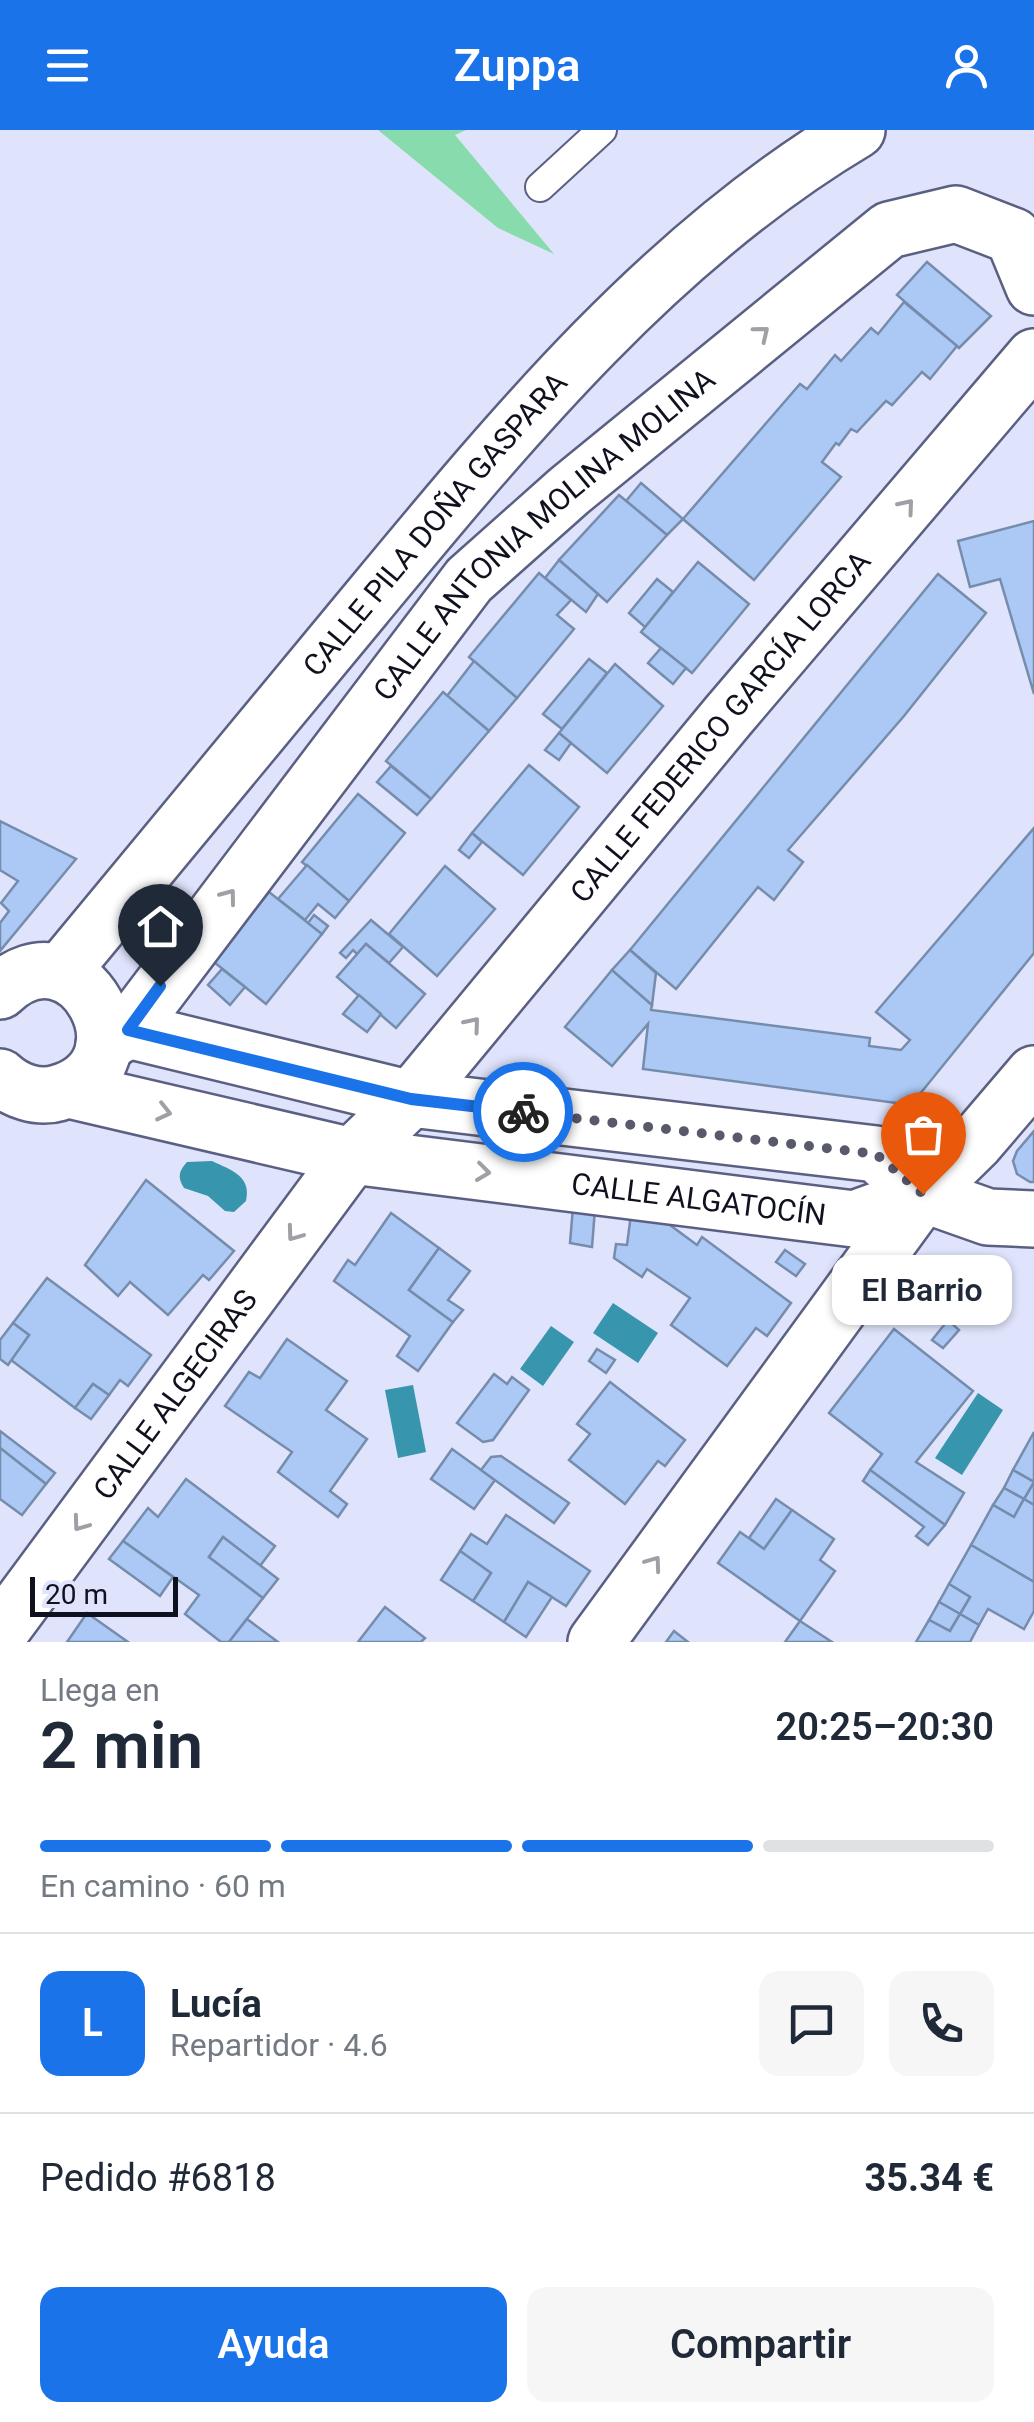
<!DOCTYPE html>
<html lang="es">
<meta charset="utf-8">
<style>
:root{--surface:#fff;--page:#f6f6f7;--text:#1f2937;--muted:#747a83;--line:#e0e1e3;--accent:#1a73e8}
body{margin:0;font-family:Roboto,sans-serif;background:var(--page);color:var(--text);height:100vh;display:flex;flex-direction:column;font-size:38px;white-space:nowrap}
*{box-sizing:border-box;margin:0}
p{font-size:32px;color:var(--muted)}
.icon{flex:none;width:55px;height:55px;fill:none;stroke:currentColor;stroke-width:2;stroke-linecap:round;stroke-linejoin:round}
.map{position:relative;height:1512px;overflow:hidden}
.side{display:flex;flex-direction:column;background:var(--surface);flex:1}
.side>*{flex:none}
.scale{position:absolute;left:30px;bottom:25px;width:148px;box-sizing:border-box;padding-left:10px;border:5px solid #10111e;border-top:0;font-size:28px;line-height:35px;white-space:nowrap;color:#10111e;-webkit-text-stroke:8px #dfe3fb;paint-order:stroke}
.pin{position:absolute;display:grid;place-items:center;width:85px;height:85px;color:#fff;margin:-102px -42px;border-radius:50% 50% 50% 0;rotate:-45deg;box-shadow:0 0 10px #0007}
.pin .icon{rotate:45deg}
.courier{position:absolute;display:grid;place-items:center;width:100px;height:100px;margin:-50px;border:8px solid #1a73e8;border-radius:50%;background:#fff;color:#222;box-shadow:0 2px 12px #0007}
.bubble{position:absolute;height:70px;border-radius:20px;background:var(--surface);box-shadow:0 2px 8px #0004;font-size:32px;font-weight:600;line-height:70px;text-align:center}
.summary em{font-style:normal;font-weight:600}
.summary div{display:flex;flex-direction:column-reverse}
.summary{display:flex;align-items:center;justify-content:space-between;height:170px;padding:0 40px}
h1{font-size:65px;font-weight:600;line-height:75px}
.bar{display:grid;grid-template-columns:repeat(4,1fr);gap:15px 10px;align-content:center;height:120px;padding:0 40px}
.bar i{height:12px;border-radius:8px;background:var(--line)}
.bar .active{background:var(--accent)}
.bar p{grid-column:span 4}
.line{display:flex;align-items:center;gap:25px;padding:0 40px;border-top:2px solid var(--line)}
.line div{flex:1}
.round{display:grid;place-items:center;flex:none;width:105px;height:105px;border-radius:20px;background:var(--page)}
.primary-button{display:flex;gap:20px;margin-top:auto;padding:20px 40px}
.primary-button a{flex:1;height:115px;border-radius:20px;background:var(--accent);color:#fff;font-size:40px;font-weight:600;line-height:115px;text-align:center}
.primary-button a+a{background:var(--page);color:var(--text)}
header{display:flex;justify-content:space-between;align-items:center;height:130px;padding:0 40px;background:var(--accent);color:#fff;font-size:45px;font-weight:600}
.map>svg:first-child{display:block}
.green{fill:#88dbad}
.water{fill:#3795ae}
.building{fill:#acc9f6;stroke:#768cac;stroke-width:2.5}
.lines{fill:none;stroke-linecap:round;stroke-linejoin:round}
.lane-casing{stroke:#5b6082;stroke-width:32}
.street-casing{stroke:#5b6082;stroke-width:60}
.secondary-casing{stroke:#5b6082;stroke-width:60}
.lane{stroke:#fff;stroke-width:28}
.street{stroke:#fff;stroke-width:55}
.secondary{stroke:#fff;stroke-width:55}
.oneway{stroke:#9fa0a5}
.done{stroke:#585a6b;stroke-width:10;stroke-dasharray:0 18}
.route{stroke:#1a73e8;stroke-width:12}
.labels{text-anchor:middle;stroke-width:10;stroke-linejoin:round;paint-order:stroke}
.street-label{font-size:30px;fill:#10111e;stroke:#dfe3fb}
</style>
<header><svg class="icon" aria-label="menu" viewBox="0 0 24 24"><path d="M4 6h16M4 12h16M4 18h16"/></svg>Zuppa<svg class="icon" aria-label="person" viewBox="0 0 24 24"><circle cx="12" cy="8" r="4"/><path d="M4 21q1-7 8-7t8 7"/></svg></header>
<div class="map">
<svg width="1034" height="1512" viewBox="0 0 1034 1512">
<rect width="100%" height="100%" fill="#dfe3fb"/>
<polygon class="green" points="378,0 466,0 455,5 554,124 498,98"/>
<g class="water">
<path d="M212,1031C231,1040 252,1046 246,1071L234,1082L225,1081L208,1066L184,1058C177,1047 179,1041 187,1032Z"/>
<polygon points="613,1173 658,1203 638,1233 593,1203"/>
<polygon points="551,1196 574,1212 543,1256 520,1239"/>
<polygon points="413,1255 426,1322 398,1328 385,1260"/>
<polygon points="978,1263 1003,1280 962,1345 935,1328"/>
</g>
<g class="building">
<polygon points="927,132 991,186 959,218 897,165"/>
<polygon points="904,172 957,216 930,249 922,242 892,275 886,271 857,302 851,299 839,315 836,313 822,332 841,347 754,450 683,389 800,254 807,259 835,225 841,231 871,198 878,204"/>
<polygon points="641,353 683,389 667,405 626,371"/>
<polygon points="619,365 667,405 607,472 559,430"/>
<polygon points="1034,391 1034,564 1000,449 970,457 958,411"/>
<polygon points="559,430 598,464 586,482 545,448"/>
<polygon points="698,432 749,474 692,543 641,502"/>
<polygon points="539,443 571,470 557,485 574,499 517,568 469,527"/>
<polygon points="938,444 986,483 904,586 788,720 803,732 774,770 758,757 676,859 630,820"/>
<polygon points="657,449 673,462 645,497 629,483"/>
<polygon points="661,518 686,538 673,554 648,533"/>
<polygon points="589,529 607,543 562,599 543,584"/>
<polygon points="474,531 517,568 489,601 447,566"/>
<polygon points="615,534 663,576 607,643 559,603"/>
<polygon points="443,562 489,601 431,669 386,631"/>
<polygon points="559,603 571,613 559,630 545,620"/>
<polygon points="529,635 579,677 523,745 472,703"/>
<polygon points="391,636 431,669 417,685 377,652"/>
<polygon points="358,664 405,703 349,771 302,732"/>
<polygon points="0,691 76,729 0,821 0,793 9,781 1,773 18,751 0,740"/>
<polygon points="1034,698 1034,823 911,975 643,939 648,894 612,936 565,897 612,840 652,875 651,880 870,908 869,916 901,920 910,910 876,882"/>
<polygon points="472,703 482,712 469,728 459,720"/>
<polygon points="307,735 349,771 335,788 318,774 305,790 278,769"/>
<polygon points="445,736 495,779 437,846 389,804"/>
<polygon points="269,762 322,804 266,874 214,832"/>
<polygon points="314,785 328,796 322,804 308,793"/>
<polygon points="371,790 403,817 389,833 366,814 357,824 353,820 346,828 340,823"/>
<polygon points="366,814 425,864 396,898 337,847"/>
<polygon points="630,820 656,843 652,875 612,840"/>
<polygon points="222,839 245,857 230,875 208,855"/>
<polygon points="359,865 381,884 367,902 343,884"/>
<polygon points="1034,1001 1034,1052 1030,1052 1017,1044 1013,1031 1017,1021"/>
<polygon points="146,1050 234,1121 209,1150 203,1145 168,1185 130,1152 118,1166 85,1135"/>
<polygon points="573,1077 595,1079 592,1117 570,1113"/>
<polygon points="391,1083 439,1118 409,1160 453,1192 418,1241 397,1226 410,1206 334,1151 348,1130 355,1135"/>
<polygon points="631,1084 672,1091 670,1095 697,1115 702,1107 791,1173 767,1206 756,1198 727,1236 671,1195 690,1168 647,1139 642,1147 614,1128 616,1114 627,1115"/>
<polygon points="439,1118 470,1141 448,1170 463,1180 453,1192 409,1160"/>
<polygon points="785,1120 805,1134 796,1146 776,1132"/>
<polygon points="47,1148 151,1225 128,1256 120,1250 109,1265 93,1254 75,1278 11,1230 29,1205 13,1193"/>
<polygon points="948,1190 959,1200 943,1218 932,1210"/>
<polygon points="13,1193 29,1205 8,1235 0,1229 0,1210"/>
<polygon points="894,1199 973,1261 916,1332 964,1363 945,1395 870,1340 882,1324 829,1283"/>
<polygon points="287,1209 347,1251 326,1280 367,1309 330,1361 347,1374 338,1387 278,1342 292,1322 225,1276 249,1242 260,1248"/>
<polygon points="597,1219 615,1230 606,1243 589,1231"/>
<polygon points="494,1244 507,1254 512,1247 529,1260 493,1310 483,1312 457,1293"/>
<polygon points="610,1252 685,1310 665,1336 658,1331 625,1374 569,1330 590,1304 577,1294"/>
<polygon points="93,1254 109,1265 91,1289 75,1278"/>
<polygon points="0,1301 55,1343 46,1354 0,1318"/>
<polygon points="1034,1302 1034,1375 1024,1369 1034,1352 1013,1340"/>
<polygon points="0,1318 46,1354 22,1385 0,1369"/>
<polygon points="452,1319 495,1350 474,1379 431,1349"/>
<polygon points="501,1326 569,1373 554,1393 481,1340 491,1327"/>
<polygon points="870,1340 945,1395 928,1415 916,1406 924,1397 863,1351"/>
<polygon points="1013,1340 1034,1352 1024,1369 1004,1358"/>
<polygon points="186,1349 275,1416 260,1436 223,1407 209,1427 263,1468 229,1512 221,1512 185,1484 199,1465 123,1411 148,1378 158,1387"/>
<polygon points="1004,1358 1024,1369 1014,1387 993,1375"/>
<polygon points="776,1369 792,1380 764,1419 749,1408"/>
<polygon points="1024,1369 1034,1375 1034,1452 971,1415 993,1375 1014,1387"/>
<polygon points="792,1380 834,1409 820,1430 835,1441 800,1491 718,1433 740,1402 764,1419"/>
<polygon points="506,1385 590,1441 566,1476 528,1452 504,1492 473,1471 491,1443 460,1421 471,1404 487,1414"/>
<polygon points="223,1407 278,1449 263,1468 209,1427"/>
<polygon points="123,1411 173,1447 160,1466 109,1429"/>
<polygon points="971,1415 1034,1452 1034,1481 1024,1499 988,1479 979,1495 960,1484 970,1467 949,1454"/>
<polygon points="460,1421 491,1443 473,1471 441,1450"/>
<polygon points="528,1452 552,1467 526,1507 504,1492"/>
<polygon points="949,1454 970,1467 960,1484 939,1472"/>
<polygon points="939,1472 960,1484 950,1501 929,1490"/>
<polygon points="385,1477 425,1508 421,1512 358,1512"/>
<polygon points="87,1483 128,1512 67,1512"/>
<polygon points="960,1484 979,1495 970,1512 916,1512 929,1490 950,1501"/>
<polygon points="247,1489 278,1512 229,1512"/>
<polygon points="800,1491 832,1512 785,1512"/>
<polygon points="674,1501 688,1512 666,1512"/>
</g>
<g class="lines">
<g class="lane-casing">
<polyline id="lane" points="540,57 602,0"/>
</g>
<g class="street-casing">
<g id="street">
<path id="s1" d="M104,915L128,900L469,450L569,361L889,100L956,84L1013,106L1034,157"/>
<path id="s2" d="M0,1502L352,1026L411,969L728,586L1034,227"/>
<polyline points="596,1512 923,1064 976,1012 1034,944"/>
</g>
</g>
<g class="secondary-casing">
<g id="secondary">
<path id="s3" d="M62,841C163,719 264,597 365,475C510,300 660,117 857,0"/>
<path d="M0,861C77,787 158,935 58,963C38,969 15,961 0,947"/>
<polyline points="128,900 411,969 876,1024 923,1064 988,1087 1034,1089"/>
<path id="s4" d="M69,960L352,1026L854,1089L923,1064"/>
</g>
</g>
<use href="#lane" class="lane"/>
<use href="#street" class="street"/>
<use href="#secondary" class="secondary"/>
</g>
<defs><path id="oneway-chevron" d="M-2-3.5L2.5 0L-2 3.5" fill="none" stroke-width="1.6" stroke-linecap="round" stroke-linejoin="round" transform="scale(2.5)"/></defs>
<g class="oneway">
<use href="#oneway-chevron" transform="translate(762 203) rotate(-39)"/>
<use href="#oneway-chevron" transform="translate(907 376) rotate(-50)"/>
<use href="#oneway-chevron" transform="translate(229 766) rotate(-53)"/>
<use href="#oneway-chevron" transform="translate(473 894) rotate(-50)"/>
<use href="#oneway-chevron" transform="translate(164 982) rotate(13)"/>
<use href="#oneway-chevron" transform="translate(483 1042) rotate(7)"/>
<use href="#oneway-chevron" transform="translate(294 1104) rotate(126)"/>
<use href="#oneway-chevron" transform="translate(80 1394) rotate(126)"/>
<use href="#oneway-chevron" transform="translate(654 1433) rotate(-54)"/>
</g>
<g class="lines">
<polyline class="done" points="523,982 876,1024 923,1064"/>
<polyline class="route" points="160,856 128,900 411,969 523,982"/>
</g>
<g class="labels">
<g class="street-label">
<text dy="10" stroke="none"><textPath href="#s3" startOffset="582">CALLE PILA DOÑA GASPARA</textPath></text>
<text dy="10" stroke="none"><textPath href="#s1" startOffset="678">CALLE ANTONIA MOLINA MOLINA</textPath></text>
<text dy="10" stroke="none"><textPath href="#s2" startOffset="1158">CALLE FEDERICO GARCÍA LORCA</textPath></text>
<text dy="10" stroke="none"><textPath href="#s4" startOffset="640">CALLE ALGATOCÍN</textPath></text>
<text dy="10" stroke="none"><textPath href="#s2" startOffset="295">CALLE ALGECIRAS</textPath></text>
</g>
</g>
</svg>
<div class="scale">20 m</div>
<div class="pin" style="left:923px;top:1064px;background:#ea580c"><svg class="icon" aria-label="bag" viewBox="0 0 24 24"><path d="M5 8h14l-1 12H6zM9 8a3 3 0 0 1 6 0"/></svg></div>
<div class="pin" style="left:160px;top:856px;background:#1f2937"><svg class="icon" aria-label="home" viewBox="0 0 24 24"><path d="M3 11l9-7 9 7M6 9v11h12V9"/></svg></div>
<div class="courier" style="left:523px;top:982px"><svg class="icon" aria-label="bike" viewBox="0 0 24 24"><circle cx="6" cy="16" r="4"/><circle cx="18" cy="16" r="4"/><path d="M6 16l4-8h5l3 8M10 8l3 8H6M13 5h3"/></svg></div>
<div class="bubble" style="left:832px;top:1125px;width:180px">El Barrio</div>
</div>
<section class="side">
<div class="summary"><div><h1>2 min</h1><p>Llega en</p></div><em>20:25–20:30</em></div>
<div class="bar"><i class="active"></i><i class="active"></i><i class="active"></i><i></i><p>En camino · 60 m</p></div>
<div class="line" style="height:180px"><b class="round" style="background:var(--accent);color:#fff">L</b><div><b>Lucía</b><p>Repartidor · 4.6</p></div><a class="round"><svg class="icon" aria-label="chat" viewBox="0 0 24 24"><path d="M4 5h16v11H9l-5 4z"/></svg></a><a class="round"><svg class="icon" aria-label="phone" viewBox="0 0 24 24"><path d="M5 4h4l2 5-3 2q2 4 5 5l2-3 5 2v4C11 20 4 13 5 4z"/></svg></a></div>
<div class="line" style="height:130px"><div>Pedido #6818</div><b>35.34 €</b></div>
<div class="primary-button"><a>Ayuda</a><a>Compartir</a></div>
</section>
